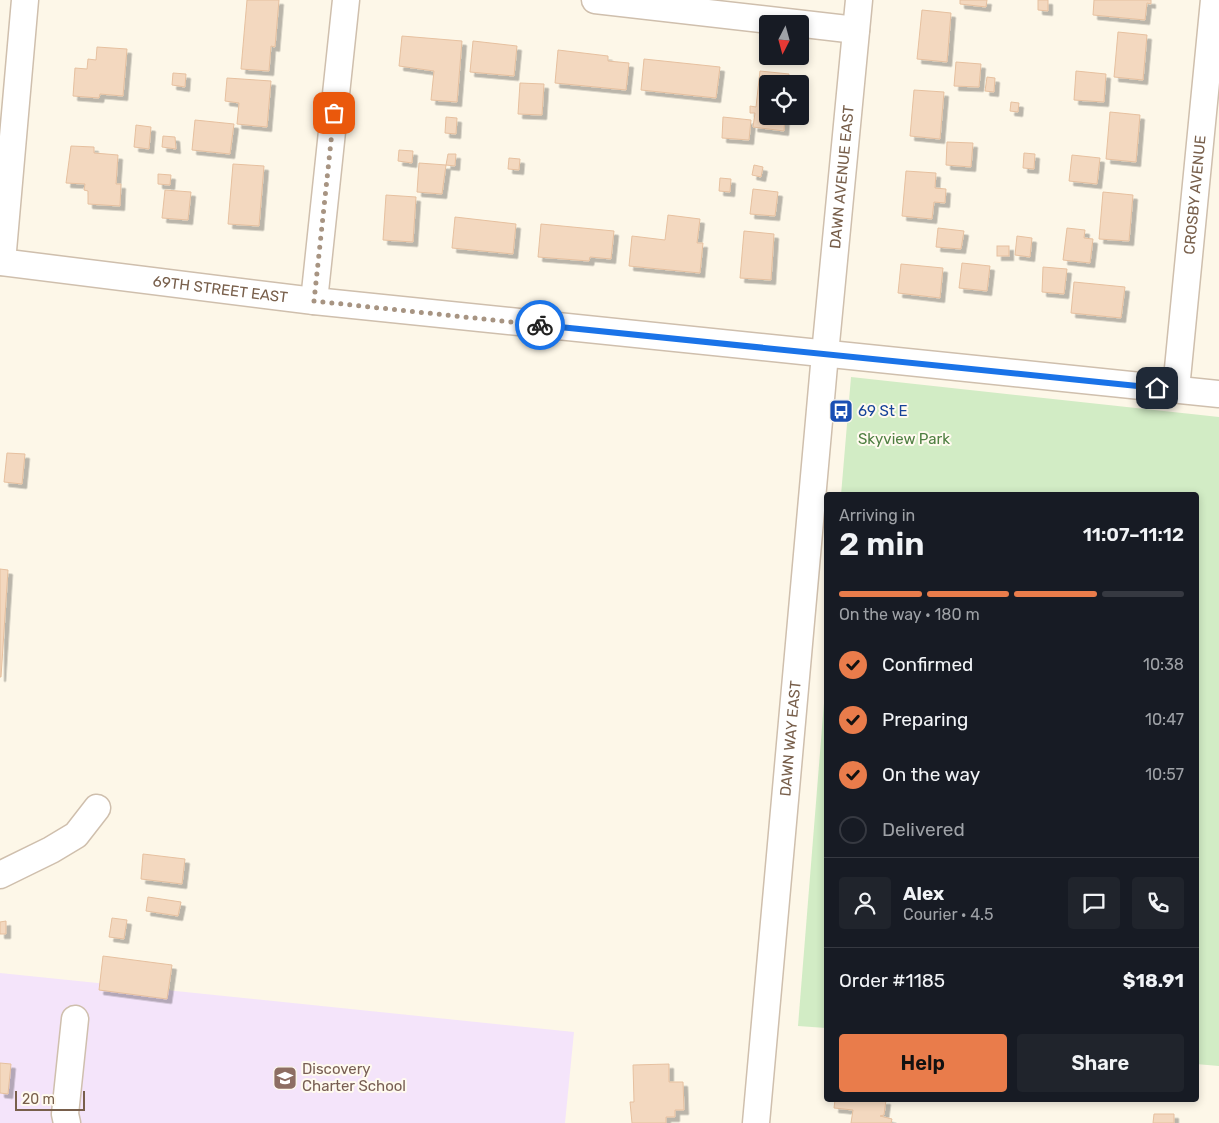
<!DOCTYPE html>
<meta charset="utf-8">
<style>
:root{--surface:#171b24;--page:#20242c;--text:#f1f3f6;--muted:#9ea1a6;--line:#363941;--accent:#e97c4b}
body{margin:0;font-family:Rubik,sans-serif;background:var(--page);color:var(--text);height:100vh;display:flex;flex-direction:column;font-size:19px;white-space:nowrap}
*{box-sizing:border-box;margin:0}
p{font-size:16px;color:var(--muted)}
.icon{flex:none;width:28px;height:28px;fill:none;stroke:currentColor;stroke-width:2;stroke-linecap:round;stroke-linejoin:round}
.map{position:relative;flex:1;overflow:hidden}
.drawer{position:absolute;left:824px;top:492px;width:375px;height:610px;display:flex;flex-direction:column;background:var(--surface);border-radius:5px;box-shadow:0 2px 8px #0003}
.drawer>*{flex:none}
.needle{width:32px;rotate:186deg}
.buttons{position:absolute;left:759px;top:15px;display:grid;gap:10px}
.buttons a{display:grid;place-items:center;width:50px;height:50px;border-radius:5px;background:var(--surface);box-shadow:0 2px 8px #0003;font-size:25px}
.scale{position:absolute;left:15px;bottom:12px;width:70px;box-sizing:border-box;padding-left:5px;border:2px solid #785f4b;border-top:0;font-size:14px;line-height:18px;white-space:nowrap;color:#785f4b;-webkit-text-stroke:4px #fffaef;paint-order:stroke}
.pin{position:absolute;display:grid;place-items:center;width:42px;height:42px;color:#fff;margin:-21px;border-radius:10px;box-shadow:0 2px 8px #0006}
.courier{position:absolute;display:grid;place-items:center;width:50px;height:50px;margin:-25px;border:4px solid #1a73e8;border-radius:50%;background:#fff;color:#222;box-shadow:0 1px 6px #0007}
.head em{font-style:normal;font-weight:600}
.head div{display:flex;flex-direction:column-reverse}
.head{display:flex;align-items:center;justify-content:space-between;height:85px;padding:0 15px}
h1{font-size:32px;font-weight:600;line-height:38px}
.bar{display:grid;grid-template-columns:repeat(4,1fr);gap:8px 5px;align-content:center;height:60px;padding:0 15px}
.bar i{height:6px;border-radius:4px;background:var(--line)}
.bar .selected{background:var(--accent)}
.bar p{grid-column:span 4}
.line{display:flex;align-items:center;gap:12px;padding:0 15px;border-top:1px solid var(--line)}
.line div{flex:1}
.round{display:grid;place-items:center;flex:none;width:52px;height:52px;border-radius:5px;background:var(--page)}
ol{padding:0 15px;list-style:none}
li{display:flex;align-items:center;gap:15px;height:55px}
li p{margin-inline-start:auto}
li .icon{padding:5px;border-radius:50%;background:var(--accent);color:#111;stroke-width:4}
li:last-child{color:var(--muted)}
li i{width:28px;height:28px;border:2px solid var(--line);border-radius:50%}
.action{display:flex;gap:10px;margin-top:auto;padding:10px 15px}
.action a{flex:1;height:58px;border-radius:5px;background:var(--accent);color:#111;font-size:20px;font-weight:600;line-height:58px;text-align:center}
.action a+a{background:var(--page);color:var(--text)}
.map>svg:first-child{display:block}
.education{fill:#f4e4fa}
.green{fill:#d2ecc5}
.building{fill:#f3d8bf;stroke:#e6c09f;filter:url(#shadow)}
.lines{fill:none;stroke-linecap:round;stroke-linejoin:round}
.minor-casing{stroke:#cfbfad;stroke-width:29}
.minor{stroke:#fff;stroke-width:26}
.done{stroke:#a79482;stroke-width:5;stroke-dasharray:0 9}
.route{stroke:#1a73e8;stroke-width:6}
.labels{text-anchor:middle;stroke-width:4;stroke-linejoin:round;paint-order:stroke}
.street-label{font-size:15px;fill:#785f4b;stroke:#fffaef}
.transit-label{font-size:15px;fill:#164399;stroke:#fffaef;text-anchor:start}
.park-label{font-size:15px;fill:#4f7f42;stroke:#fffaef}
.education-label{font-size:15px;fill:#785e54;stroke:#fffaef;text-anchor:start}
</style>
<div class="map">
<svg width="1219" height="1123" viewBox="0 0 1219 1123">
<defs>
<filter id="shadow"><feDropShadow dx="4.5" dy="4.5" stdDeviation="0" flood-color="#0004"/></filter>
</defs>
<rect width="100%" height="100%" fill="#fdf7e8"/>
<polygon class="education" points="0,973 574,1032 565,1123 0,1123"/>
<g class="green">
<polygon points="851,377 1219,417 1219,1066 1196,1064 1196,495 841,495"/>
<polygon points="826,678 826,1028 798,1026"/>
</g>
<g class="building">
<polygon points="247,0 279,0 275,47 271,46 269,71 241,69"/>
<polygon points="960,0 987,0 986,7 960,4"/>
<polygon points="1038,0 1048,0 1048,11 1038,10"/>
<polygon points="1094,0 1151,0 1151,4 1147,3 1145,20 1093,15"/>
<polygon points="922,10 951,13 947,62 917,59"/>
<polygon points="1118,32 1147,35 1143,80 1114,77"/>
<polygon points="402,36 462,41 457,102 431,100 434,71 399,66"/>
<polygon points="473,41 517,46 514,76 470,72"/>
<polygon points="97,47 127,49 123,96 100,94 99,98 73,96 75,68 87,69 88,59 96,60"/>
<polygon points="558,50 608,56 608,61 629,63 626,90 555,83"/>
<polygon points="644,59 720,67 716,98 641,90"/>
<polygon points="956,62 981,64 979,87 954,86"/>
<polygon points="760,71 789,74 788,84 768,84 768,116 785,116 784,131 753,127 755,113 750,113 750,106 756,107"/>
<polygon points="1076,71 1106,74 1104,102 1074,100"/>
<polygon points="173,73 186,74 185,87 172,85"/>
<polygon points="987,77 995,78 994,92 985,91"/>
<polygon points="227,78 271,81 267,127 237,124 239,103 225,101"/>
<polygon points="520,83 544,84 542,115 518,114"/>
<polygon points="914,90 944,92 940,139 910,136"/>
<polygon points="1011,102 1019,103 1018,112 1010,111"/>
<polygon points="1110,112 1140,115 1136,162 1106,159"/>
<polygon points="446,117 457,118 456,134 445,133"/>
<polygon points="723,117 751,120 749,140 722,138"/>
<polygon points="195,120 234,124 230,154 192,150"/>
<polygon points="136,125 151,127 149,149 134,147"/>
<polygon points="163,136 175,137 176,149 162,147"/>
<polygon points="947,142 973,143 971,167 946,165"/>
<polygon points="71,146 94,147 94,153 118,155 116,184 121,184 120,206 88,204 88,191 84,190 85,184 66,183"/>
<polygon points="399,150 413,151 412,163 398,161"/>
<polygon points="1024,153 1035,154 1034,169 1023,168"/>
<polygon points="448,154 456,154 455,166 446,165"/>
<polygon points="1072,155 1100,158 1097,184 1069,181"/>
<polygon points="509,158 520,159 519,170 508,169"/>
<polygon points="419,163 446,165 442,194 417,192"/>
<polygon points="233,164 264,166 259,226 228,224"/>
<polygon points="754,165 763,167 761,177 752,175"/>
<polygon points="906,171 936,173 935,188 946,189 945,203 934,202 932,219 902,216"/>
<polygon points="158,174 171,175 170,185 158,184"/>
<polygon points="720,178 731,179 730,192 719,191"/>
<polygon points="753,189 778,192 775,216 750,214"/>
<polygon points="165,190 191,192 188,220 162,218"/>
<polygon points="1103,192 1133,195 1129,241 1099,239"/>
<polygon points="386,195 416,197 413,242 383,240"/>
<polygon points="668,215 700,219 697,243 703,243 700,273 629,266 632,236 665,240"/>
<polygon points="455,217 516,224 513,254 452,248"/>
<polygon points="541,224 614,231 611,259 590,257 589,261 538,257"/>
<polygon points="938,228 964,231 961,249 936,247"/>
<polygon points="1067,228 1085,230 1084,238 1093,239 1090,263 1063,260"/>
<polygon points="744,231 774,234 771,280 740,278"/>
<polygon points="1017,236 1032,238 1030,257 1015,255"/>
<rect x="997" y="246" width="12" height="10"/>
<polygon points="962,263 990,266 987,291 959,288"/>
<polygon points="901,264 943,268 940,298 898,293"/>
<polygon points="1043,267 1067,269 1064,294 1042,292"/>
<polygon points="1074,282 1125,287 1121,318 1071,313"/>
<polygon points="7,453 25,454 22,484 4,482"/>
<polygon points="0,569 8,570 1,677 0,677"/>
<polygon points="143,854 185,859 182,884 141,879"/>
<polygon points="148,897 181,902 178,916 146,911"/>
<polygon points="112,918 127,920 124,939 109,937"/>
<polygon points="6,921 6,934 0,934 0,922"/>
<polygon points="103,956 172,965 167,999 99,990"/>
<polygon points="0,1063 11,1064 8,1094 0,1093"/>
<polygon points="669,1064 669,1082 683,1082 684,1110 675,1110 675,1117 666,1117 666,1123 632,1123 630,1102 634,1102 633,1065"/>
<polygon points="835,1100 886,1100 884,1115 880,1116 892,1119 891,1123 851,1123 853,1110 834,1108"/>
<polygon points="1154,1114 1174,1114 1174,1123 1153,1123"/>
</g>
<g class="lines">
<g class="minor-casing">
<g id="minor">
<polyline points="595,0 856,30"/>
<path id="s1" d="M0,262L314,301L1219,394"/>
<polyline points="2,262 25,0"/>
<polyline points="314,301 346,0"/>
<path id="s2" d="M1176,389L1214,0"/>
<polyline points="0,875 51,850 76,835 97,808"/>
<polyline points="67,1123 65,1114 75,1019"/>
<path id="s3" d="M756,1123L825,354L859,0"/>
</g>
</g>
<use href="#minor" class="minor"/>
</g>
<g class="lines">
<polyline class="done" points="334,113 314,301 540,325"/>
<polyline class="route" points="540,325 1157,388"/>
</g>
<defs>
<g id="bus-square" transform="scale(1.25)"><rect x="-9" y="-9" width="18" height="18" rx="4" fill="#1a4fb4" stroke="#fffaef"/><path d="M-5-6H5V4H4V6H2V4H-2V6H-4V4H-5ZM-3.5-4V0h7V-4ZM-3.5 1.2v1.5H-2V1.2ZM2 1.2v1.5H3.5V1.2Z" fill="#fff"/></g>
<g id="school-square" transform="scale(1.25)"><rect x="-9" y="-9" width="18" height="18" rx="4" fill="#8d6e63" stroke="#fffaef"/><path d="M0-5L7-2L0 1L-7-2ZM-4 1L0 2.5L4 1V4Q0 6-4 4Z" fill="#fff"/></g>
</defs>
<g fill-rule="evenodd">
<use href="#bus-square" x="841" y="411"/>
<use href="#school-square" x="285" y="1078"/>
</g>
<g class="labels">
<g class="street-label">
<text dy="5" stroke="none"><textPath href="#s3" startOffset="950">DAWN AVENUE EAST</textPath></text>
<text dy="5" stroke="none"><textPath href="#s2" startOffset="195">CROSBY AVENUE</textPath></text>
<text dy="5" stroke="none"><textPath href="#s1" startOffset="222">69TH STREET EAST</textPath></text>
<text dy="5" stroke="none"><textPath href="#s3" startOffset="386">DAWN WAY EAST</textPath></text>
</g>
<g class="transit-label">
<text x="858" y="416">69 St E</text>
</g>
<g class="park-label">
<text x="904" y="444">Skyview Park</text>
</g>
<g class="education-label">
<text x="302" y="1074">Discovery<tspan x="302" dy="17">Charter School</tspan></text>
</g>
</g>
</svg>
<div class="buttons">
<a><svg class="needle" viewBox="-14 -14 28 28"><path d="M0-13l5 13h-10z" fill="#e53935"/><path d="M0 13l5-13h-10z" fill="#9ea1a6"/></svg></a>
<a><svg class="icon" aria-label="locate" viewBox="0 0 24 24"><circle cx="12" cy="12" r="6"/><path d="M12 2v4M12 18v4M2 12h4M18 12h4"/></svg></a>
</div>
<div class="scale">20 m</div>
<div class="pin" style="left:334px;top:113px;background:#ea580c"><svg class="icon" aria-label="bag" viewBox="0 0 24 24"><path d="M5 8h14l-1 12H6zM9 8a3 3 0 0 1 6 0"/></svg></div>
<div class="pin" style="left:1157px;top:388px;background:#1f2937"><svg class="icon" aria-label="home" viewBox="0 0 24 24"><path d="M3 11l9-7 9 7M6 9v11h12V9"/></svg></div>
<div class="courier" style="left:540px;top:325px"><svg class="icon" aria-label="bike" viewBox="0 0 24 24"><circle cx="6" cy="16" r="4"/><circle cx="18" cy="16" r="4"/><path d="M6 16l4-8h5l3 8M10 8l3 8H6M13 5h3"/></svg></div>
<section class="drawer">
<div class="head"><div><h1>2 min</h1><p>Arriving in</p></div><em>11:07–11:12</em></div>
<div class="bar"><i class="selected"></i><i class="selected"></i><i class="selected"></i><i></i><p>On the way · 180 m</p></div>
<ol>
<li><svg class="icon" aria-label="check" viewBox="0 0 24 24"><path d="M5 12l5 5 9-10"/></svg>Confirmed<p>10:38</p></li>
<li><svg class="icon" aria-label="check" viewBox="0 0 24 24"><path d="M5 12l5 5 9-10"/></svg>Preparing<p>10:47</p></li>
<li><svg class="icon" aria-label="check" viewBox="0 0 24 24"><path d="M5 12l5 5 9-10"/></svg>On the way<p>10:57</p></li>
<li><i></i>Delivered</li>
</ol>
<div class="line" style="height:90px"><a class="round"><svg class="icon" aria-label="person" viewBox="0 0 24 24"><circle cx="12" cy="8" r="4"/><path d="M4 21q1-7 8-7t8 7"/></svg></a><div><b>Alex</b><p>Courier · 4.5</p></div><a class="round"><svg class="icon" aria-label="chat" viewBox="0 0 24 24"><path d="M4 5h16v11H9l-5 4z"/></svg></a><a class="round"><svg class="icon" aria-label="phone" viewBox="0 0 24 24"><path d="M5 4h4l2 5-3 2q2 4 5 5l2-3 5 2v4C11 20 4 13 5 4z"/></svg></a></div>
<div class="line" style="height:65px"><div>Order #1185</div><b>$18.91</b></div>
<div class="action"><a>Help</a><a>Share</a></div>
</section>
</div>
